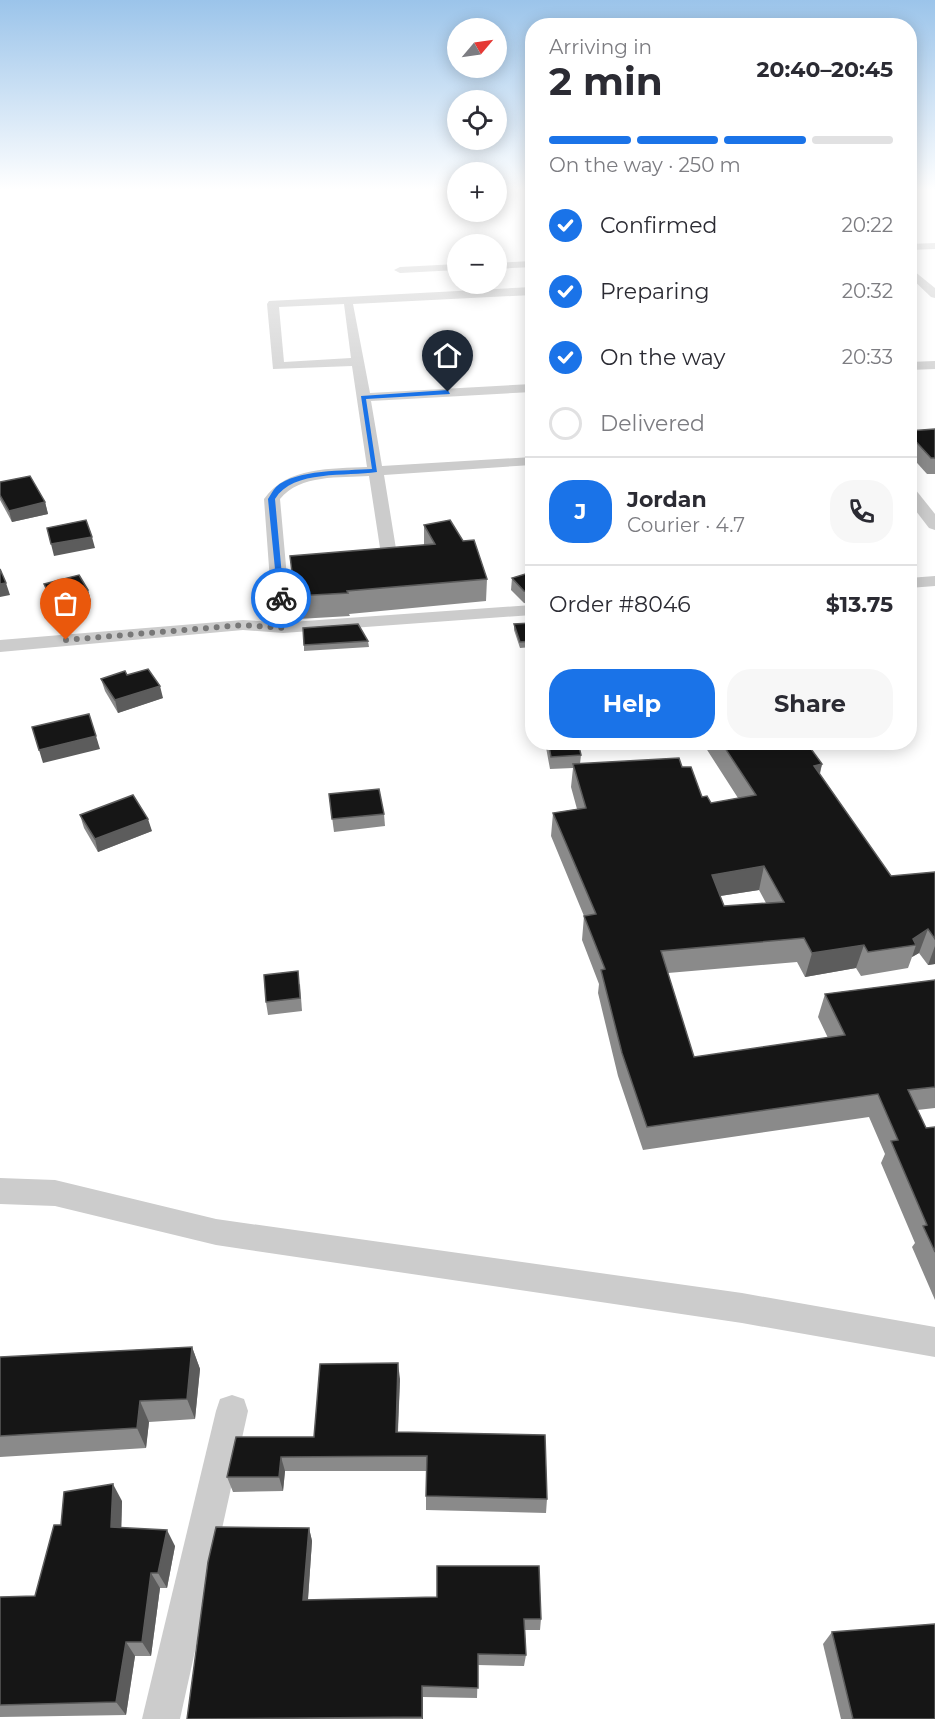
<!DOCTYPE html>
<meta charset="utf-8">
<style>
:root{--surface:#fff;--page:#f7f7f7;--text:#2b2b33;--muted:#7c7c81;--line:#e1e1e2;--accent:#1a73e8}
body{margin:0;font-family:Montserrat,sans-serif;background:var(--page);color:var(--text);height:100vh;display:flex;flex-direction:column;font-size:22px;white-space:nowrap}
*{box-sizing:border-box;margin:0}
p{font-size:20px;color:var(--muted)}
.icon{flex:none;width:33px;height:33px;fill:none;stroke:currentColor;stroke-width:2;stroke-linecap:round;stroke-linejoin:round}
.map{position:relative;flex:1;overflow:hidden}
.sheet{position:absolute;left:525px;top:18px;width:392px;height:732px;display:flex;flex-direction:column;background:var(--surface);border-radius:24px;box-shadow:0 3px 15px #0003}
.sheet>*{flex:none}
.needle{width:39px;rotate:61deg}
.buttons{position:absolute;left:447px;top:18px;display:grid;gap:12px}
.buttons a{display:grid;place-items:center;width:60px;height:60px;border-radius:50%;background:var(--surface);box-shadow:0 3px 15px #0003;font-size:30px}
.pin{position:absolute;display:grid;place-items:center;width:51px;height:51px;color:#fff;margin:-62px -26px;border-radius:50% 50% 50% 0;rotate:-45deg;box-shadow:0 0 6px #0007}
.pin .icon{rotate:45deg}
.courier{position:absolute;display:grid;place-items:center;width:60px;height:60px;margin:-30px;border:4px solid #1a73e8;border-radius:50%;background:#fff;color:#222;box-shadow:0 2px 8px #0007}
.head em{font-style:normal;font-weight:700}
.head div{display:flex;flex-direction:column-reverse}
.head{display:flex;align-items:center;justify-content:space-between;height:102px;padding:0 24px}
h1{font-size:39px;font-weight:700;line-height:45px}
.bar{display:grid;grid-template-columns:repeat(4,1fr);gap:9px 6px;align-content:center;height:72px;padding:0 24px}
.bar i{height:8px;border-radius:4px;background:var(--line)}
.bar .active{background:var(--accent)}
.bar p{grid-column:span 4}
.line{display:flex;align-items:center;gap:15px;padding:0 24px;border-top:2px solid var(--line)}
.line div{flex:1}
.round{display:grid;place-items:center;flex:none;width:63px;height:63px;border-radius:24px;background:var(--page)}
ol{padding:0 24px;list-style:none}
li{display:flex;align-items:center;gap:18px;height:66px}
li p{margin-inline-start:auto}
li .icon{padding:6px;border-radius:50%;background:var(--accent);color:#fff;stroke-width:4}
li:last-child{color:var(--muted)}
li i{width:33px;height:33px;border:3px solid var(--line);border-radius:50%}
.action{display:flex;gap:12px;margin-top:auto;padding:12px 24px}
.action a{flex:1;height:69px;border-radius:24px;background:var(--accent);color:#fff;font-size:24px;font-weight:700;line-height:69px;text-align:center}
.action a+a{background:var(--page);color:var(--text)}
.map>svg:first-child{display:block}
.lines{fill:none;stroke-linecap:round;stroke-linejoin:round}
.street{fill:#ccc;fill-rule:evenodd}
.wall{fill:#8a8a8a;fill-rule:evenodd}
.shaded-wall{fill:#5c5c5c}
.building{fill:#161616;stroke:#5c5c5c;stroke-width:1.5;fill-rule:evenodd}
.route{fill:#1a73e8}
.done{stroke:#787878;stroke-width:6;stroke-dasharray:0 10.8}
</style>
<div class="map">
<svg width="935" height="1719" viewBox="0 0 935 1719">
<rect width="100%" height="100%" fill="#fff"/>
<g class="lines">
<g class="street">
<polygon points="935,243 935,249 909,250 909,244"/>
<polygon points="532,261 532,267 496,269 496,263"/>
<polygon points="458,264 458,270 400,273 394,270 400,267"/>
<polygon points="909,267 935,288 935,298 931,297 909,276"/>
<path d="M532,287V295L353,304L370,393L532,384V392L371,401L382,466L532,457V465L384,475L398,561L390,566L382,561L369,476C340,478 300,474 280,499L291,622L532,605V615L283,633L243,630L0,652V640L243,620L273,622L264,499C287,466 332,469 367,467L352,366L273,369L267,304L269,301ZM344,304L351,358L284,362L279,307Z"/>
<polygon points="935,361 935,369 909,370 909,362"/>
<polygon points="909,487 915,489 935,514 935,530 929,528 909,502"/>
<polygon points="935,576 935,586 909,588 909,578"/>
<polygon points="0,1178 55,1180 216,1219 742,1293 935,1327 935,1357 742,1323 216,1245 55,1206 0,1204"/>
<polygon points="232,1395 244,1399 248,1411 180,1719 142,1719 216,1411 220,1399"/>
</g>
</g>
<g class="wall">
<polygon points="935,429 935,474 927,474 909,454 909,431"/>
<polygon points="0,482 45,502 48,514 12,522 0,500"/>
<polygon points="424,525 487,579 486,601 349,614 350,616 298,619 290,556 424,545"/>
<polygon points="532,573 532,604 524,603 511,590 512,578"/>
<polygon points="44,584 88,590 91,602 55,611 47,596"/>
<polygon points="532,623 532,647 520,648 514,630 514,624"/>
<polygon points="368,641 369,647 304,651 304,645"/>
<polygon points="127,675 163,698 118,713 105,691 101,679"/>
<path d="M545,742H578L581,755L580,764L682,767L702,797L711,803L738,798L702,742H806L822,764L820,774L891,876L935,872V964L928,965L919,953L912,957L908,968L861,976L856,968L805,977L797,962L668,973L694,1057L828,1038L818,1017L825,994L935,980V1108L917,1110L926,1128L935,1127V1300L912,1247L915,1243L881,1163L885,1154L869,1117L643,1150L618,1076L598,993L599,984L582,940L584,916L551,836L553,813L577,809L571,787L573,768L550,769ZM759,890L766,903L724,906L720,896Z"/>
<polygon points="329,794 384,814 385,826 334,832"/>
<polygon points="80,815 152,831 98,852 84,828"/>
<polygon points="300,984 302,1011 268,1015 266,1002"/>
<polygon points="192,1347 200,1369 195,1419 149,1422 146,1448 0,1457 0,1357"/>
<polygon points="400,1379 398,1432 547,1499 546,1513 426,1510 426,1496 427,1471 285,1471 283,1491 233,1492 227,1477 314,1437"/>
<polygon points="122,1501 121,1528 175,1546 167,1588 160,1588 151,1656 135,1656 126,1715 0,1717 0,1597 35,1596 61,1525"/>
<polygon points="309,1528 312,1541 308,1600 541,1619 540,1630 525,1630 526,1655 524,1666 478,1665 477,1698 423,1697 423,1719 187,1719"/>
<polygon points="832,1632 935,1719 841,1719 823,1644"/>
</g>
<g class="shaded-wall">
<polygon points="45,502 48,514 12,522 9,511"/>
<polygon points="92,537 95,548 54,556 51,544"/>
<polygon points="6,583 10,595 0,597 0,584"/>
<polygon points="88,590 91,602 55,611 52,599"/>
<polygon points="160,686 163,698 118,713 115,700"/>
<polygon points="96,736 100,749 43,763 39,750"/>
<polygon points="822,764 816,787 814,766"/>
<polygon points="148,819 152,831 98,852 95,839"/>
<polygon points="764,866 759,890 707,898 712,875"/>
<polygon points="928,929 919,953 912,957 916,945 913,939"/>
<polygon points="864,945 856,968 805,977 812,953"/>
<polygon points="935,946 935,964 928,965"/>
<polygon points="192,1347 200,1369 195,1419 187,1399"/>
<polygon points="398,1363 400,1379 397,1447 396,1432"/>
<polygon points="140,1401 149,1422 146,1448 137,1428"/>
<polygon points="281,1457 285,1471 283,1491 279,1477"/>
<polygon points="113,1484 122,1501 121,1543 111,1527"/>
<polygon points="309,1528 312,1541 307,1612 303,1600"/>
<polygon points="167,1530 175,1546 167,1588 158,1573"/>
<polygon points="151,1573 160,1588 151,1656 142,1642"/>
<polygon points="126,1642 135,1656 126,1715 116,1702"/>
<polygon points="422,1686 423,1697 423,1719 422,1719"/>
</g>
<g class="building">
<polygon points="935,429 935,458 931,458 909,434 909,431"/>
<polygon points="30,476 45,502 9,511 0,495 0,482"/>
<polygon points="86,520 92,537 51,544 47,528"/>
<polygon points="450,520 463,541 474,540 487,579 347,591 348,593 295,596 290,556 435,544 424,525"/>
<polygon points="0,569 6,583 0,584"/>
<polygon points="532,572 532,592 524,591 512,578"/>
<polygon points="79,575 88,590 52,599 44,584"/>
<polygon points="532,623 532,641 520,642 514,624"/>
<polygon points="358,624 368,641 304,645 303,628"/>
<polygon points="148,669 160,686 115,700 101,679 125,671 127,675"/>
<polygon points="89,714 96,736 39,750 32,727"/>
<polygon points="548,742 578,742 581,755 551,757"/>
<path d="M721,742H806L822,764L814,766L891,876L935,872V939L928,929L913,939L916,945L868,952L864,945L812,953L804,938L661,951L694,1057L845,1035L825,994L935,980V1087L908,1090L926,1128L935,1127V1252L923,1226L927,1225L891,1141L898,1140L878,1094L647,1127L622,1053L601,970L605,969L584,916L596,914L553,813L586,808L573,764L679,758L682,767H691L702,797L707,796L711,803L756,795ZM764,866L784,902L724,906L712,875Z"/>
<polygon points="379,789 384,814 332,819 329,794"/>
<polygon points="133,795 148,819 95,839 80,815"/>
<polygon points="298,971 300,998 266,1002 264,975"/>
<polygon points="192,1347 187,1399 140,1401 137,1428 0,1436 0,1357"/>
<polygon points="398,1363 396,1432 545,1435 547,1499 426,1496 427,1456 281,1457 279,1477 227,1477 236,1437 314,1437 320,1364"/>
<polygon points="113,1484 111,1527 167,1530 158,1573 151,1573 142,1642 126,1642 116,1702 0,1705 0,1597 35,1596 54,1525 61,1525 64,1492"/>
<polygon points="216,1527 309,1528 303,1600 437,1597 437,1566 539,1566 541,1619 524,1619 526,1655 478,1654 478,1688 422,1686 422,1717 187,1719 208,1562"/>
<polygon points="935,1624 935,1719 853,1719 832,1632"/>
</g>
<linearGradient id="sky" x2="0" y2="1"><stop stop-color="#9bc4ea"/><stop offset="0.44" stop-color="#fff"/><stop offset="1" stop-color="#fff" stop-opacity="0"/></linearGradient>
<rect width="935" height="430" fill="url(#sky)"/>
<path class="route" d="M448,390L450,394L366,399L377,472C347,477 293,469 275,499L284,598L278,599L268,499C270,496 273,490 276,487C295,469 346,471 372,469L361,396Z"/>
<g class="lines">
<polyline class="done" points="66,640 243,625 283,628 281,598"/>
</g>
</svg>
<div class="buttons">
<a><svg class="needle" viewBox="-14 -14 28 28"><path d="M0-13l5 13h-10z" fill="#e53935"/><path d="M0 13l5-13h-10z" fill="#7c7c81"/></svg></a>
<a><svg class="icon" aria-label="locate" viewBox="0 0 24 24"><circle cx="12" cy="12" r="6"/><path d="M12 2v4M12 18v4M2 12h4M18 12h4"/></svg></a>
<a>+</a>
<a>−</a>
</div>
<div class="pin" style="left:66px;top:640px;background:#ea580c"><svg class="icon" aria-label="bag" viewBox="0 0 24 24"><path d="M5 8h14l-1 12H6zM9 8a3 3 0 0 1 6 0"/></svg></div>
<div class="pin" style="left:448px;top:392px;background:#1f2937"><svg class="icon" aria-label="home" viewBox="0 0 24 24"><path d="M3 11l9-7 9 7M6 9v11h12V9"/></svg></div>
<div class="courier" style="left:281px;top:598px"><svg class="icon" aria-label="bike" viewBox="0 0 24 24"><circle cx="6" cy="16" r="4"/><circle cx="18" cy="16" r="4"/><path d="M6 16l4-8h5l3 8M10 8l3 8H6M13 5h3"/></svg></div>
<section class="sheet">
<div class="head"><div><h1>2 min</h1><p>Arriving in</p></div><em>20:40–20:45</em></div>
<div class="bar"><i class="active"></i><i class="active"></i><i class="active"></i><i></i><p>On the way · 250 m</p></div>
<ol>
<li><svg class="icon" aria-label="check" viewBox="0 0 24 24"><path d="M5 12l5 5 9-10"/></svg>Confirmed<p>20:22</p></li>
<li><svg class="icon" aria-label="check" viewBox="0 0 24 24"><path d="M5 12l5 5 9-10"/></svg>Preparing<p>20:32</p></li>
<li><svg class="icon" aria-label="check" viewBox="0 0 24 24"><path d="M5 12l5 5 9-10"/></svg>On the way<p>20:33</p></li>
<li><i></i>Delivered</li>
</ol>
<div class="line" style="height:108px"><b class="round" style="background:var(--accent);color:#fff">J</b><div><b>Jordan</b><p>Courier · 4.7</p></div><a class="round"><svg class="icon" aria-label="phone" viewBox="0 0 24 24"><path d="M5 4h4l2 5-3 2q2 4 5 5l2-3 5 2v4C11 20 4 13 5 4z"/></svg></a></div>
<div class="line" style="height:78px"><div>Order #8046</div><b>$13.75</b></div>
<div class="action"><a>Help</a><a>Share</a></div>
</section>
</div>
